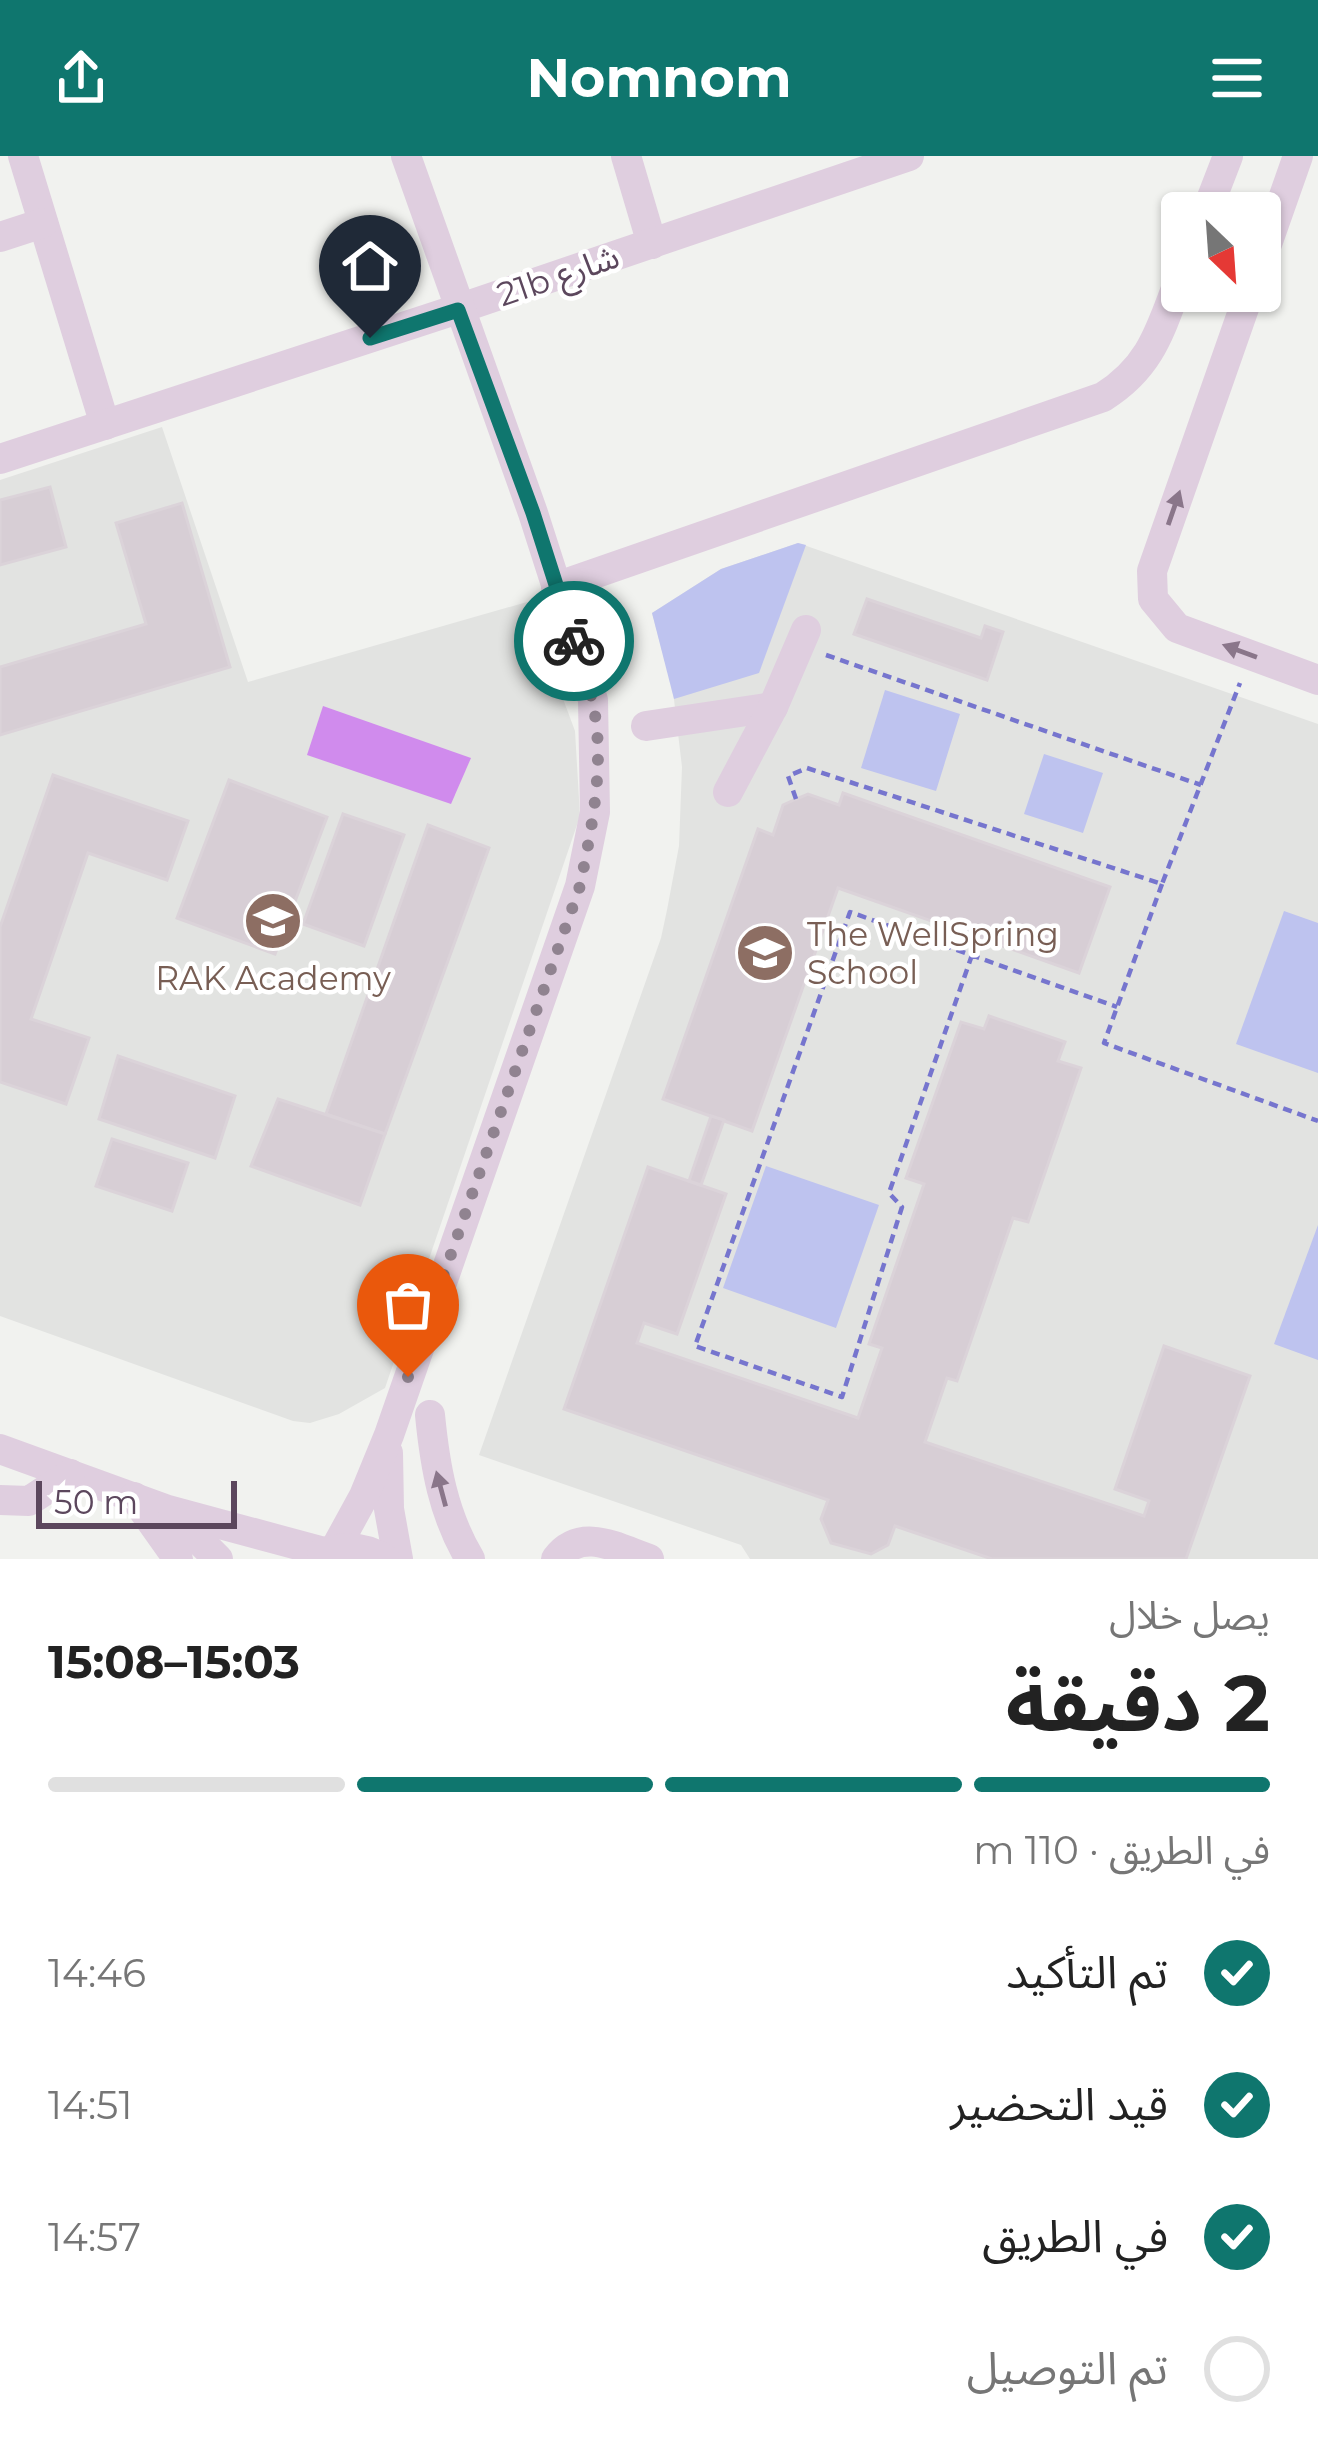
<!DOCTYPE html>
<html lang="ar">
<meta charset="utf-8">
<style>
:root{--surface:#fff;--page:#f2f2f2;--text:#222;--muted:#767676;--line:#e0e0e0;--accent:#0f766e}
body{margin:0;font-family:Montserrat,"Noto Sans Arabic",sans-serif;background:var(--page);color:var(--text);direction:rtl;height:100vh;display:flex;flex-direction:column;font-size:45px;white-space:nowrap}
*{box-sizing:border-box;margin:0}
p{font-size:39px;color:var(--muted)}
.icon{flex:none;width:66px;height:66px;fill:none;stroke:currentColor;stroke-width:2;stroke-linecap:round;stroke-linejoin:round}
.map{position:relative;height:1403px;overflow:hidden;direction:ltr}
.details{display:flex;flex-direction:column;background:var(--surface);flex:1}
.details>*{flex:none}
.needle{width:78px;rotate:155deg}
.controls{position:absolute;left:1161px;top:36px;display:grid;gap:24px}
.controls a{display:grid;place-items:center;width:120px;height:120px;border-radius:12px;background:var(--surface);box-shadow:0 3px 9px #0004;font-size:60px}
.scale{position:absolute;left:36px;bottom:30px;width:201px;box-sizing:border-box;padding-left:12px;border:6px solid #5c475d;border-top:0;font-size:33px;line-height:42px;white-space:nowrap;color:#5c475d;-webkit-text-stroke:9px #fff;paint-order:stroke}
.pin{position:absolute;display:grid;place-items:center;width:102px;height:102px;color:#fff;margin:-123px -51px;border-radius:50% 50% 50% 0;rotate:-45deg;box-shadow:0 0 12px #0007}
.pin .icon{rotate:45deg}
.courier{position:absolute;display:grid;place-items:center;width:120px;height:120px;margin:-60px;border:9px solid #0f766e;border-radius:50%;background:#fff;color:#222;box-shadow:0 3px 15px #0007}
.head em{font-style:normal;font-weight:700}
.head div{display:flex;flex-direction:column-reverse}
.head{display:flex;align-items:center;justify-content:space-between;height:204px;padding:0 48px}
h1{font-size:78px;font-weight:700;line-height:90px}
.bar{display:grid;grid-template-columns:repeat(4,1fr);gap:18px 12px;align-content:center;height:144px;padding:0 48px}
.bar i{height:15px;border-radius:9px;background:var(--line)}
.bar .current{background:var(--accent)}
.bar p{grid-column:span 4}
ol{padding:0 48px;list-style:none}
li{display:flex;align-items:center;gap:36px;height:132px}
li p{margin-inline-start:auto}
li .icon{padding:12px;border-radius:50%;background:var(--accent);color:#fff;stroke-width:4}
li:last-child{color:var(--muted)}
li i{width:66px;height:66px;border:6px solid var(--line);border-radius:50%}
header{display:flex;justify-content:space-between;align-items:center;height:156px;padding:0 48px;background:var(--accent);color:#fff;font-size:54px;font-weight:700}
.map>svg:first-child{display:block}
.education{fill:#e2e3e1}
.green{fill:#bec3ef}
.water{fill:#d08bed}
.building{fill:#d7ced5;stroke:#dbd3d9;stroke-width:3}
.lines{fill:none;stroke-linecap:round;stroke-linejoin:round}
.path{stroke:#7675ce;stroke-width:4.5;stroke-dasharray:9 6;stroke-linecap:butt}
.minor{stroke:#dfcedf;stroke-width:30}
.oneway{fill:#8a768a}
.done{stroke:#908390;stroke-width:12;stroke-dasharray:0 21.6}
.route{stroke:#0f766e;stroke-width:15}
.labels{text-anchor:middle;stroke-width:9;stroke-linejoin:round;paint-order:stroke}
.street-label{font-size:33px;fill:#5c475d;stroke:#fff}
.education-label{font-size:33px;fill:#785e54;stroke:#fff;text-anchor:start}
</style>
<header><svg class="icon" aria-label="menu" viewBox="0 0 24 24"><path d="M4 6h16M4 12h16M4 18h16"/></svg>Nomnom<svg class="icon" aria-label="share" viewBox="0 0 24 24"><path d="M12 15V3M7 8l5-5 5 5M5 13v7h14v-7"/></svg></header>
<div class="map">
<svg width="1318" height="1403" viewBox="0 0 1318 1403">
<rect width="100%" height="100%" fill="#f1f2ef"/>
<g class="education">
<polygon points="162,271 248,526 527,446 575,575 580,660 385,1232 339,1258 310,1267 293,1265 0,1160 0,324"/>
<polygon points="798,387 1318,568 1318,1403 750,1403 741,1389 479,1299 661,782 667,754 679,690 682,611 673,535 652,457 721,413"/>
</g>
<g class="green">
<polygon points="798,387 806,389 759,517 674,543 652,457 721,413"/>
<polygon points="885,534 960,558 936,635 861,612"/>
<polygon points="1044,598 1103,617 1083,677 1024,658"/>
<polygon points="1284,755 1318,767 1318,917 1236,888"/>
<polygon points="766,1010 879,1049 836,1172 723,1132"/>
<polygon points="1318,1069 1318,1204 1274,1188"/>
</g>
<polygon class="water" points="323,550 471,602 451,648 307,599"/>
<g class="building">
<polygon points="50,331 66,391 0,409 0,344"/>
<polygon points="182,347 230,511 0,579 0,511 146,468 116,367"/>
<polygon points="867,443 981,482 985,470 1003,476 987,524 854,478"/>
<polygon points="53,619 188,665 167,724 88,697 31,863 89,882 66,948 0,926 0,771"/>
<polygon points="229,624 327,661 275,798 177,762"/>
<polygon points="843,637 1110,731 1079,817 838,732 752,975 663,943 758,673 773,679 783,649 796,643 808,638 839,649"/>
<polygon points="343,658 404,679 364,790 303,768"/>
<polygon points="428,669 489,692 385,978 326,958"/>
<polygon points="989,860 1065,886 1058,905 1081,912 1028,1066 1013,1062 957,1225 947,1222 925,1286 1144,1360 1149,1345 1115,1333 1164,1190 1250,1220 1186,1403 992,1403 895,1370 888,1389 871,1398 831,1387 821,1363 828,1344 564,1253 648,1011 726,1038 677,1178 644,1167 637,1187 858,1262 882,1192 869,1188 924,1028 906,1022 961,866 984,873"/>
<polygon points="118,900 235,940 215,1002 99,963"/>
<polygon points="278,943 385,978 360,1049 251,1010"/>
<polygon points="711,960 724,964 701,1029 689,1025"/>
<polygon points="112,983 188,1007 172,1055 96,1030"/>
</g>
<g class="lines">
<g class="path">
<polyline points="826,499 1201,629"/>
<polyline points="796,643 788,620 807,612 1162,728 1240,527"/>
<polyline points="1162,728 1104,887 1318,965"/>
<polyline points="972,799 889,1037 902,1051 842,1241 695,1190 850,756 1117,851"/>
</g>
<g class="minor">
<polyline points="23,0 105,269"/>
<polyline points="626,0 652,88"/>
<polyline points="1206,57 1228,0"/>
<polyline points="0,81 43,67"/>
<polyline points="1260,108 1298,0"/>
<polyline points="1250,135 1152,415 1153,443 1177,472 1318,524"/>
<polyline points="0,303 458,153 909,0"/>
<path d="M556,431L1103,241C1154,209 1161,170 1182,117"/>
<polyline points="646,570 773,551"/>
<polyline points="728,636 773,551 806,474"/>
<path d="M430,1259C435,1310 443,1358 470,1403"/>
<polyline points="0,1293 168,1354 324,1396"/>
<polyline points="388,1297 389,1353 398,1403"/>
<polyline points="134,1341 178,1403"/>
<polyline points="0,1344 29,1345 70,1318"/>
<polyline points="173,1358 218,1403"/>
<polyline points="335,1393 364,1340 389,1279 580,730 595,656 593,544 533,357 406,0"/>
<path d="M322,1397C344,1389 365,1391 385,1403"/>
<path d="M556,1403C581,1370 617,1392 649,1403"/>
</g>
</g>
<defs><path id="oneway-solid" d="M-6-.8H1V-3.2L6.5 0L1 3.2V.8H-6Z" transform="scale(3)"/></defs>
<g class="oneway">
<use href="#oneway-solid" transform="translate(1174 352) rotate(-71)"/>
<use href="#oneway-solid" transform="translate(1240 495) rotate(-160)"/>
<use href="#oneway-solid" transform="translate(441 1333) rotate(-105)"/>
</g>
<g class="lines">
<path class="done" d="M408,1221L580,730C592,670 607,601 591,540C587,521 579,503 574,485"/>
<polyline class="route" points="370,182 458,154 533,357 574,485"/>
</g>
<defs>
<g id="school-disc" transform="scale(3)"><circle r="9.5" fill="#8d6e63" stroke="#fff"/><path d="M0-5L7-2L0 1L-7-2ZM-4 1L0 2.5L4 1V4Q0 6-4 4Z" fill="#fff"/></g>
</defs>
<g fill-rule="evenodd">
<use href="#school-disc" x="273" y="765"/>
<use href="#school-disc" x="765" y="797"/>
</g>
<g class="labels">
<g class="street-label">
<text transform="translate(558 119) rotate(-19)" y="12">21b شارع</text>
</g>
<g class="education-label">
<text x="807" y="790">The WellSpring<tspan x="807" dy="38">School</tspan></text>
<text x="273" y="834" text-anchor="middle">RAK Academy</text>
</g>
</g>
</svg>
<div class="controls">
<a><svg class="needle" viewBox="-14 -14 28 28"><path d="M0-13l5 13h-10z" fill="#e53935"/><path d="M0 13l5-13h-10z" fill="#767676"/></svg></a>
</div>
<div class="scale">50 m</div>
<div class="pin" style="left:408px;top:1221px;background:#ea580c"><svg class="icon" aria-label="bag" viewBox="0 0 24 24"><path d="M5 8h14l-1 12H6zM9 8a3 3 0 0 1 6 0"/></svg></div>
<div class="pin" style="left:370px;top:182px;background:#1f2937"><svg class="icon" aria-label="home" viewBox="0 0 24 24"><path d="M3 11l9-7 9 7M6 9v11h12V9"/></svg></div>
<div class="courier" style="left:574px;top:485px"><svg class="icon" aria-label="bike" viewBox="0 0 24 24"><circle cx="6" cy="16" r="4"/><circle cx="18" cy="16" r="4"/><path d="M6 16l4-8h5l3 8M10 8l3 8H6M13 5h3"/></svg></div>
</div>
<section class="details">
<div class="head"><div><h1>2 دقيقة</h1><p>يصل خلال</p></div><em>15:03–15:08</em></div>
<div class="bar"><i class="current"></i><i class="current"></i><i class="current"></i><i></i><p>في الطريق · 110 m</p></div>
<ol>
<li><svg class="icon" aria-label="check" viewBox="0 0 24 24"><path d="M5 12l5 5 9-10"/></svg>تم التأكيد<p>14:46</p></li>
<li><svg class="icon" aria-label="check" viewBox="0 0 24 24"><path d="M5 12l5 5 9-10"/></svg>قيد التحضير<p>14:51</p></li>
<li><svg class="icon" aria-label="check" viewBox="0 0 24 24"><path d="M5 12l5 5 9-10"/></svg>في الطريق<p>14:57</p></li>
<li><i></i>تم التوصيل</li>
</ol>
</section>
